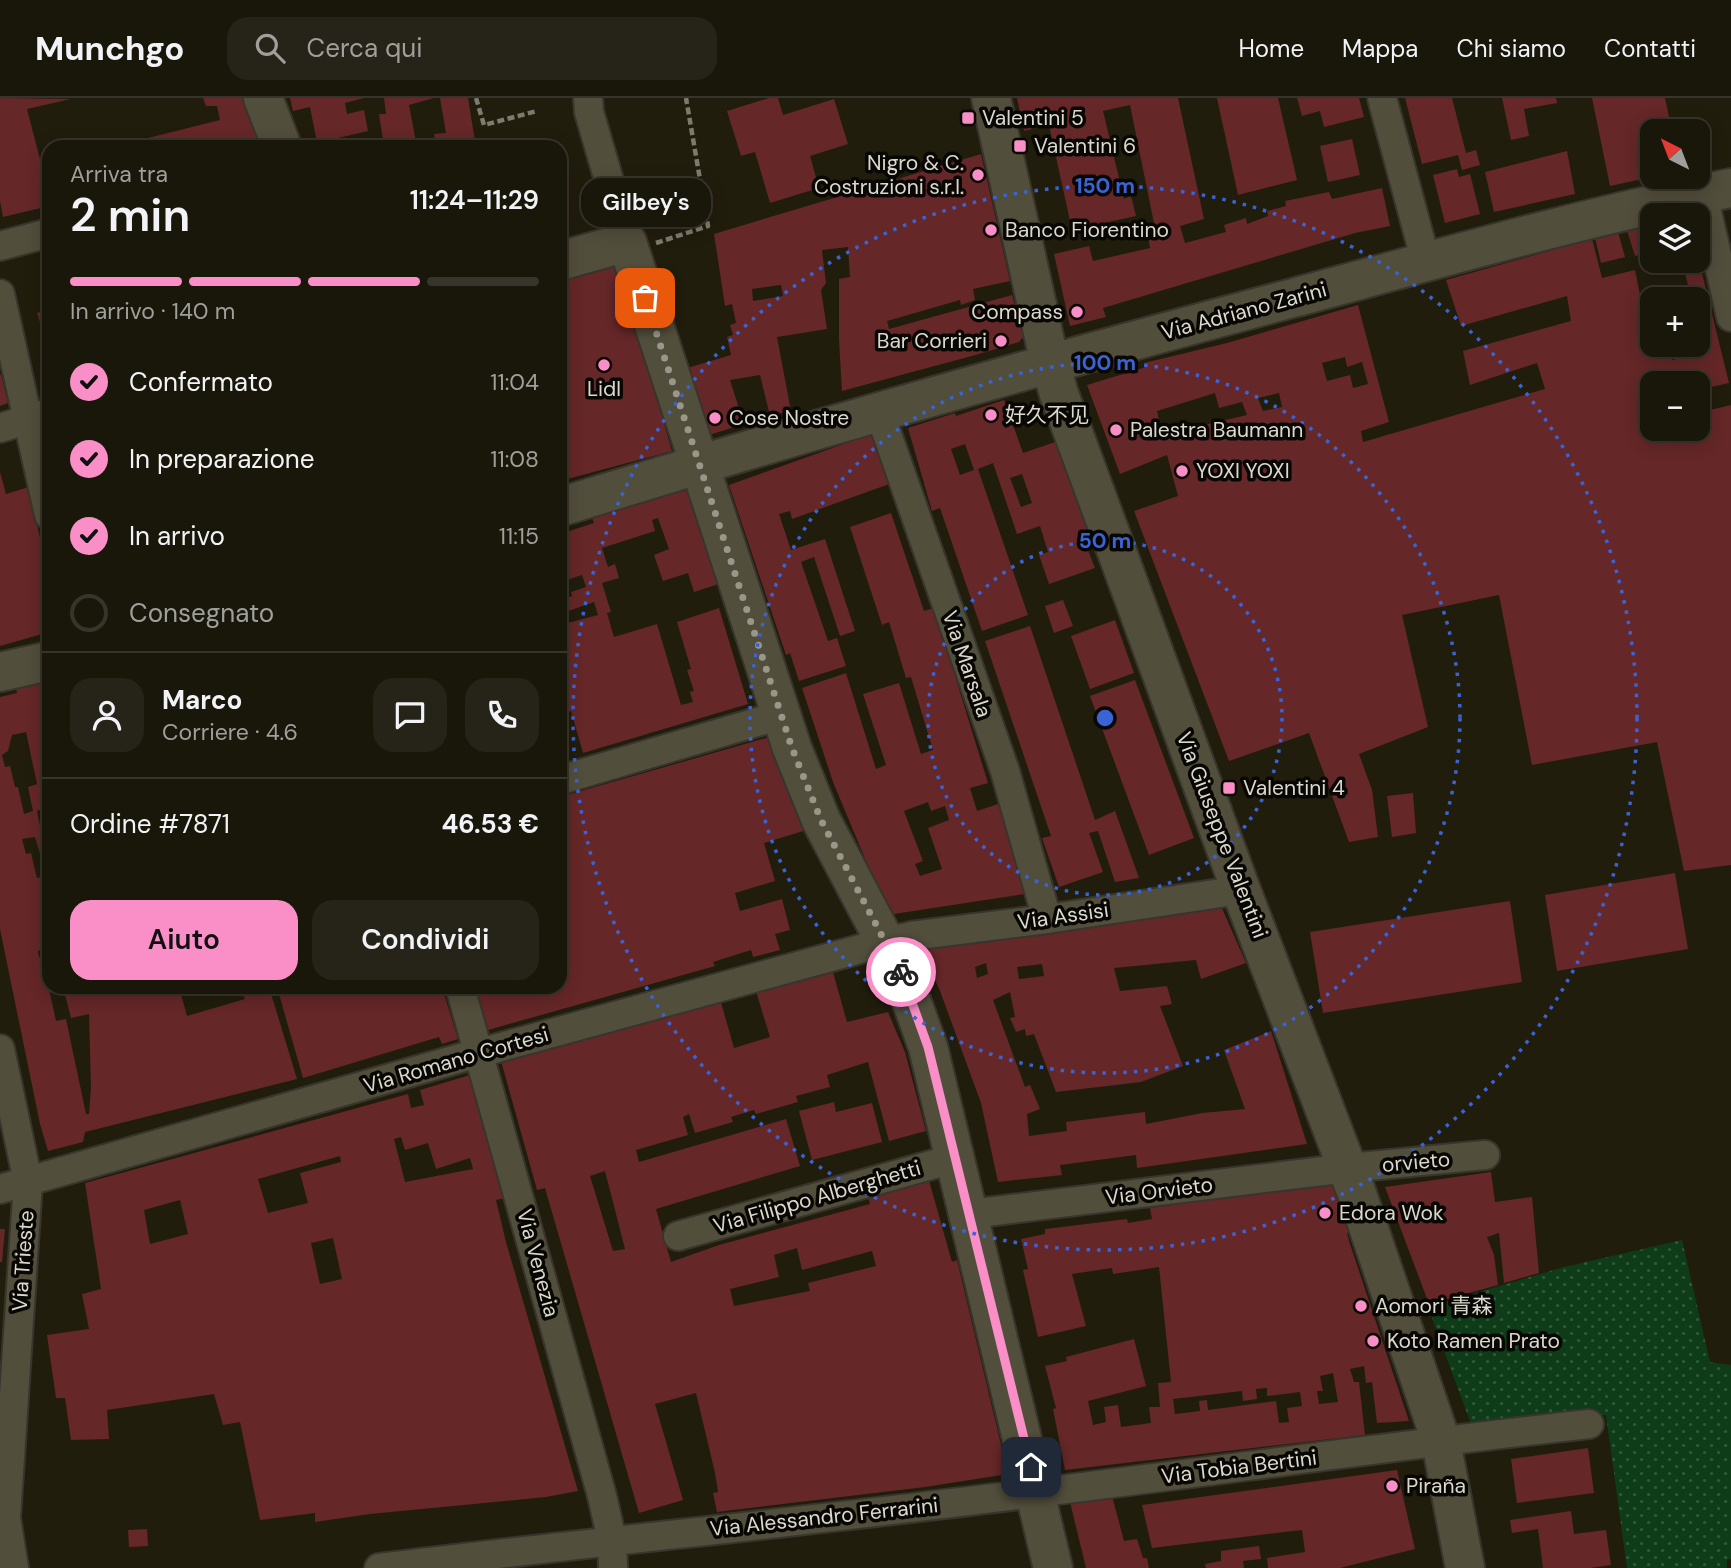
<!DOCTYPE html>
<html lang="it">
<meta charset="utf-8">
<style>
:root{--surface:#19160a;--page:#262318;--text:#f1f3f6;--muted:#9f9f9c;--line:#37352b;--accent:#fa8fc8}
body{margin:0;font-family:"DM Sans","Noto Sans SC",sans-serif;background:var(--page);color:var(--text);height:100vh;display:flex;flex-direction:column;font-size:26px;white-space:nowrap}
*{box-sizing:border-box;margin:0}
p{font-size:23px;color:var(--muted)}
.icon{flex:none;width:38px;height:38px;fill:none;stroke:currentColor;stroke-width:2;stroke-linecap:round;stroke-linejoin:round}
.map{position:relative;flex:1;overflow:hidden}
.drawer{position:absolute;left:42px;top:42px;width:525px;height:854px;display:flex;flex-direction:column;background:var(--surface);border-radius:21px;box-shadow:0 4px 18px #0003,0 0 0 2px var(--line)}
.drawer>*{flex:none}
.needle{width:46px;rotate:318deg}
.controls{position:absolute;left:1640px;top:21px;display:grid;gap:14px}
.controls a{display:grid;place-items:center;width:70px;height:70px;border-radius:14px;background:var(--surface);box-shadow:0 4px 18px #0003,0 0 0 2px var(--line);font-size:35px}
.pin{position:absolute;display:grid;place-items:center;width:60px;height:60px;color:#fff;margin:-30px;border-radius:14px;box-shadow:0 4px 10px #0006}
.courier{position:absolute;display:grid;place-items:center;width:70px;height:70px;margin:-35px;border:5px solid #fa8fc8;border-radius:50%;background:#fff;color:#222;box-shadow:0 2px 9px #0007}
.bubble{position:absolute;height:49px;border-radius:21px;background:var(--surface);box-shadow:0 4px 18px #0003,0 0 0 2px var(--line);font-size:23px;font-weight:600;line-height:49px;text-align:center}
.head em{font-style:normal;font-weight:600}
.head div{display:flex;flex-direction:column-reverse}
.head{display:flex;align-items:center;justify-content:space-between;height:119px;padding:0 28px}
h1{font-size:46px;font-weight:600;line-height:52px}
.bar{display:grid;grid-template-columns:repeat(4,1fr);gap:10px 7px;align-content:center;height:84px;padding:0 28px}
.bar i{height:9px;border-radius:5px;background:var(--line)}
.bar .selected{background:var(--accent)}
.bar p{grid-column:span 4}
.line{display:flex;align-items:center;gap:18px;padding:0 28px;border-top:2px solid var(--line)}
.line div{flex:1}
.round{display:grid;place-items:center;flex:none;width:74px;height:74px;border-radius:21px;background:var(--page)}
ol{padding:0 28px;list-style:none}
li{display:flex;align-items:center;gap:21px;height:77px}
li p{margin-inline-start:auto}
li .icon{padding:7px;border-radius:50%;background:var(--accent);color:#111;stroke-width:4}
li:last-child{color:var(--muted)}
li i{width:38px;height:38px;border:4px solid var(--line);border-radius:50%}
.action{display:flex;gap:14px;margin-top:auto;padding:14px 28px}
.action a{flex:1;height:80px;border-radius:21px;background:var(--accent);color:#111;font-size:28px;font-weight:600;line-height:80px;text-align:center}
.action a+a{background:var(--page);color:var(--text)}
header{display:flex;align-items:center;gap:42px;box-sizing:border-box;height:98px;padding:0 35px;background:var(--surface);border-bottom:2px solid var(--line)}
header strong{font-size:33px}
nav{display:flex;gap:38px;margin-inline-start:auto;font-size:24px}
.search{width:490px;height:63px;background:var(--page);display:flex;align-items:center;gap:18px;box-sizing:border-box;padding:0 24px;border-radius:21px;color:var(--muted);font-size:26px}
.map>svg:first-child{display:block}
.grass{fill:url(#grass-dots)}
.building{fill:#652728;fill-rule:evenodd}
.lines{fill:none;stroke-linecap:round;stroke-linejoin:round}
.street-casing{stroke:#38352d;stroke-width:32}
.secondary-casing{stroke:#38352d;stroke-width:42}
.path{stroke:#7e7b6e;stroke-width:4.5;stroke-dasharray:7 3.5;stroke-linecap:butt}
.street{stroke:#524e3c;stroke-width:28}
.secondary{stroke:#524e3c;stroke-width:38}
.done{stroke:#9a978a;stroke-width:7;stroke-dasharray:0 12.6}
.route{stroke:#fa8fc8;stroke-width:9}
.ring{fill:none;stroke:#3a63d6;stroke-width:3.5;stroke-dasharray:3.5 7}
.poi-dot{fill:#fa8fc8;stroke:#090703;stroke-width:2.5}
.labels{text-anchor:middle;stroke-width:7;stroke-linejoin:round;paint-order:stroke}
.poi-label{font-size:21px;fill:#dbd9ce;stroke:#090703;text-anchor:start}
.street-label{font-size:21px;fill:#dbd9ce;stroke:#090703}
.centre{fill:#3a63d6;stroke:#090703;stroke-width:3.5}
.ring-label{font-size:21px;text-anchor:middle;font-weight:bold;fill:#3a63d6;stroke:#090703;stroke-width:7;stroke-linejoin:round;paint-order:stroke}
</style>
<header>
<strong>Munchgo</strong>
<div class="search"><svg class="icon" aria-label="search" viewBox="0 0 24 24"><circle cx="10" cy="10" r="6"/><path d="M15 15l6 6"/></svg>Cerca qui</div>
<nav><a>Home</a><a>Mappa</a><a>Chi siamo</a><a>Contatti</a></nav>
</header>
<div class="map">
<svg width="1731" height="1470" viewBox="0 0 1731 1470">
<defs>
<pattern id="grass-dots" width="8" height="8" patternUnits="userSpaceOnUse" patternTransform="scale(1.75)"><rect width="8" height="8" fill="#0e3c19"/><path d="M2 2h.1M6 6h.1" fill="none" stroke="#305839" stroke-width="1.8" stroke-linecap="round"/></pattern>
</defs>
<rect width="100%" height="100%" fill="#211d0d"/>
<polygon class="grass" points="1682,1142 1710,1264 1731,1267 1731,1461 1727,1462 1727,1470 1627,1470 1606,1317 1471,1326 1428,1209 1564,1169"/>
<g class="building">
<polygon points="0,0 71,1 27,11 41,65 49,63 49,108 3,119 0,103"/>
<polygon points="203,0 248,0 266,49 112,49 220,22 217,8 206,8"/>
<polygon points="290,0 364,0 345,5 347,16 364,12 368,33 317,45 310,9 293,13"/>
<polygon points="384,0 434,0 409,7 417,49 384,49 379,16 386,16"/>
<polygon points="440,0 468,0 476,49 436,49 434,36 446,35"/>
<polygon points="769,0 778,0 783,17 834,1 848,46 810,58 819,90 770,105 755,54 741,58 727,13"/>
<polygon points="1017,0 1178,0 1204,121 1180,128 1185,145 1226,134 1224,127 1246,120 1247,126 1268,118 1267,113 1286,108 1285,103 1329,94 1332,101 1382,90 1390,128 1355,135 1103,210 1106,219 1070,228 1054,156 1089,148 1093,163 1150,150 1148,137 1156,135 1130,7 1103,13 1124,101 1131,98 1136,118 1072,132 1049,27 1024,33"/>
<polygon points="1217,0 1278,0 1297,82 1238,97"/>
<polygon points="1297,0 1359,0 1364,19 1324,29 1320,13 1302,18"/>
<polygon points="1405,0 1452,0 1466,55 1476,52 1480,67 1462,72 1458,57 1422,66"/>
<polygon points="1502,0 1556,0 1557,5 1524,11 1529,38 1511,42"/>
<polygon points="1592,0 1665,0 1672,33 1652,33 1652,79 1610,88"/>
<polygon points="1352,41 1360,77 1328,84 1320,48"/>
<polygon points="1567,53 1575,96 1494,114 1485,74"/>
<path d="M981,56L1010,183L973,191L975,202L961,207L960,202L887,223L889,231L1012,197L1024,238L1019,244L979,256L842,293L839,242V181L850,179L848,149L822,152L826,185L821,192L827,231L777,239L791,313L770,318L760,277L730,282L744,326L706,338L684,271L731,257L727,239L733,237L730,227L736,225L732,206L725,208L714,136ZM781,187L783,198L753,203L752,191Z"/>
<polygon points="1457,71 1459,79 1470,76 1480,116 1445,125 1433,77"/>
<polygon points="1652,116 1652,154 1635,158 1624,123"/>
<polygon points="1618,134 1625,159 1601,165 1595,140"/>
<path d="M1592,141L1602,180L1635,172L1653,261L1670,255L1672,262L1676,261L1673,247H1698V201L1671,200L1690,195L1682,163H1699L1729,285L1698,292V285H1652V331H1698V315L1731,307V767L1684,773L1657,644L1532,667L1499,497L1402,517L1428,629L1359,656L1372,692L1378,739L1349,744L1309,635L1229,663L1134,413L1178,398L1167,357L1120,376L1087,287L1146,269L1144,265L1227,245L1358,207L1389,324L1361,333L1363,344L1545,291L1537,265L1470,287L1463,253L1571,223L1567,198L1461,228L1446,182ZM1345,259L1347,269L1362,264L1368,286L1353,290L1350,277L1327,283L1322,265ZM1215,295L1219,310L1242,304L1247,317L1162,337L1157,313ZM1279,295L1282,309L1263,313L1258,300Z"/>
<polygon points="617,164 672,353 560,383 560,181"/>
<polygon points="49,211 49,268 48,269 40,240 45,239 37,215"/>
<polygon points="1,276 8,305 0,308 0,277"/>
<path d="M1004,302L1023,355L1058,343L1092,439L1084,442L1095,470L1049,486L1039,457L1048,454L1040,428L1017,436L993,365L978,371L1028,517L982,533L940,410L932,413L908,330L955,315L956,318ZM965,346L974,372L960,377L951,351ZM1022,376L1032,405L1021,409L1010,380Z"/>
<polygon points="874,335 892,385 792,421 790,413 779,416 791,452 825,441 855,533 840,538 814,459 801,464 828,543 837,540 846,568 799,583 790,555 786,557 729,387"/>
<polygon points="0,374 6,396 29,389 49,481 49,534 0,548"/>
<polygon points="687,384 722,485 694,494 688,475 663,483 654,457 669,451 658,420 652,422 655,433 602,450 608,469 615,466 619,480 602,485 611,514 607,515 614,539 657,526 681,607 693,604 690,594 694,593 687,572 691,571 677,524 719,510 748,606 583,655 571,613 560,617 560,517 564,526 598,517 594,504 560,516 560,502 572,498 571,494 586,489 582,477 560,484 560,436 594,425 591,417"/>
<path d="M891,415L924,513L934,510L988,685L970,690L977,713L998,706L1020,771L1025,796L894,816L874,782L833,684L802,590L846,575L876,671L886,667L863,596L899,585L921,656L933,652L911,579L906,580L889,524L882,527L850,429ZM928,704L931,713L945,708L949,722L928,730L942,771L920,778L915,766L923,763L904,713Z"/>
<polygon points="1063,502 1073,528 1054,535 1045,508"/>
<polygon points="1115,522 1134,575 1090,591 1071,538"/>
<polygon points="1030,528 1095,722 1115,713 1139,780 1115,784 1098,733 1089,735 1103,774 1059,789 1042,740 1051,738 985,543"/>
<path d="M49,578V724L45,725L43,711L37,713L42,737L46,736L49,749V803L43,804L47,824H49V850L38,853L39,859L49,856L47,882L56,923L66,921L86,1016H89L91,990L89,916L71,920L63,889H179L187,918L245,901L240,889H269L297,981L85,1034L83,1044L48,1053L40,1026L0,831V599L17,595L15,586ZM26,634L37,686L28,689L33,713L24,716L18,689H15L10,668L5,669L2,657L8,653L12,637ZM35,739L47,778L37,780L31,755L26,756L22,741Z"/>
<polygon points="1135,582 1194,740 1149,757 1090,598"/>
<polygon points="773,638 810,731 764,745 775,783 735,795 740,813 782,801 790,832 775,836 780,852 753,859 751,852 713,864 715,868 488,932 476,889 560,889 560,699"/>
<polygon points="1413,695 1416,735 1392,739 1387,698"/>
<polygon points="1675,775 1688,851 1557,873 1545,797"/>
<polygon points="1510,803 1522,884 1323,915 1310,834"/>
<path d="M1221,808L1246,865L1201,881L1196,862L1114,870L1120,893L1167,888L1172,906L1160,908L1183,968L1141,984L1056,994L1034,936L1026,938L1025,931L1016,934L1010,920L1015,919L1010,894L993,902L1025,989L1030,987L1040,1011L1027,1016L1029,1038L1067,1033L1066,1024L1145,1014L1146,1026L1202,1015L1245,1011L1224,952L1271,933L1307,1046L1137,1070L1136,1057L1060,1067L1062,1077L998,1084L981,1005L940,893L919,847ZM986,865L988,876L977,880L975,869ZM1042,866L1044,878L1019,881L1017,869Z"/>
<path d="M831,867L847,924L888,914L905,954L926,1033L889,1043L868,964L827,977L830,989L796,998L798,1004L756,1016L754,1012L731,1019L733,1024L695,1035L689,1016L683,1019L688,1037L636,1052L639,1064L786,1021L800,1068L656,1111L671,1164L719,1147L870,1106L867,1094L928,1079L952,1164L957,1162L1008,1376L925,1389L717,1414L713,1395L718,1394L715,1375L696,1295L655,1306L683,1402L639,1415L545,1090L537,1092L501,963L720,901L734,950L770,939L755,890ZM605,1073L625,1151L613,1153L590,1078ZM797,1150L802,1172L872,1153L876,1168L808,1185L810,1193L734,1208L730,1191L779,1179L774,1157Z"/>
<polygon points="277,889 390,889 391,893 405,889 442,889 458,941 442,946 439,939 303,980"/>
<path d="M470,977L506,1100L496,1102L506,1144L578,1393L546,1399L370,1416L315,1424V1415L260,1422L240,1324L223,1327L214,1296L107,1312L109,1341L71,1342L65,1300H56L47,1237L89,1231L82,1196L101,1191L85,1085L408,996L411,1010L424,1007L420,992ZM401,1039L405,1052L428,1045L436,1071L470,1060L473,1071L405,1084L394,1041ZM340,1058L341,1064L300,1075L308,1105L268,1115L258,1081ZM180,1102L188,1136L150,1146L144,1112ZM333,1140L342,1181L320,1186L311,1145Z"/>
<polygon points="834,1004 836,1014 872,1005 882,1044 812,1062 799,1013"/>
<polygon points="1491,1074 1495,1104 1532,1099 1539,1175 1504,1185 1499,1135 1487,1139 1494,1157 1498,1187 1429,1206 1385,1089"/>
<path d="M1332,1085L1351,1134L1347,1135L1349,1143L1409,1323L1377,1325L1372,1284L1366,1285L1364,1268L1350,1271L1354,1284H1359L1365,1337L1065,1372L1053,1311L1056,1310L1045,1268L1067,1263L1066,1259L1134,1241L1146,1288L1088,1303L1093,1327L1106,1324L1104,1309L1118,1307L1121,1329L1151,1325L1149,1309H1160L1158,1285L1171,1284L1159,1169L1113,1176L1112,1170L1072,1176L1086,1228L1038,1239L1023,1172L1028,1171L1021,1141L1045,1136V1131L1127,1121L1128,1125L1152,1121L1150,1110ZM1333,1275L1338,1304L1319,1306L1317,1293H1323L1320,1278ZM1267,1290V1298L1300,1294L1302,1308L1287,1310L1289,1324L1279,1325L1276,1303L1208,1312L1207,1302L1199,1303L1200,1313L1175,1316L1173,1301L1242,1293L1243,1303L1257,1301L1256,1291Z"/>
<polygon points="0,1131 5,1131 2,1164 0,1164"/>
<polygon points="1588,1350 1594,1395 1517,1405 1511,1361"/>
<polygon points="1397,1372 1415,1451 1340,1470 1268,1470 1267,1460 1305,1454 1302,1432 1152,1450 1142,1407"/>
<polygon points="1112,1398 1124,1443 1137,1441 1143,1460 1147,1460 1149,1470 1086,1470 1070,1404"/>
<polygon points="1571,1413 1574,1436 1606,1432 1611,1467 1590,1470 1543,1470 1538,1431 1512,1435 1510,1422"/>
<polygon points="147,1431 148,1448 129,1449 128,1432"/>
<polygon points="1259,1448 1261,1461 1243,1463 1244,1470 1206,1470 1205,1466 1221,1463 1221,1453"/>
</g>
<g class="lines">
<g class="street-casing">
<g id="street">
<polyline points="588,0 589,14 627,144"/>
<polyline points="1382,0 1426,164"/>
<polyline points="1703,96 1731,219"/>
<polyline points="0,148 49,135"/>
<polyline points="0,196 49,417"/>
<polyline points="879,313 1005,673 1047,821"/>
<polyline points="0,330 49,315"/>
<polyline points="560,682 781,617"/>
<polyline points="460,889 602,1398 612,1442 613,1470"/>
<polyline points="0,951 28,1084 6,1420"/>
<polyline points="0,1091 457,961 886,844 911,838 1047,821 1241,792"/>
<polyline points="970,1116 1348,1070 1485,1057"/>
<polyline points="678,1138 956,1060"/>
<polyline points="0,1419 6,1420 14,1470"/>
<path d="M379,1470C591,1444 805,1424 1018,1397C1208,1374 1398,1347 1589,1326"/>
</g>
</g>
<g class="secondary-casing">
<g id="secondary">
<polyline points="263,0 282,49"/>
<polyline points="991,0 1050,266 1059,296 1241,792 1356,1093 1441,1343 1465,1470"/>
<polyline points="560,163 627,144 792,650 821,722 901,874 928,949 1053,1470"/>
<path d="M560,409C803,334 1047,265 1293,200C1438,161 1584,119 1731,90"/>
<polyline points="0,574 49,563"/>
</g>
</g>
<g class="path">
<polyline points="476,0 484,27 537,13"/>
<polyline points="656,145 708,128 686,0"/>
</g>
<use href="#street" class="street"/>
<use href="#secondary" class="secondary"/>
</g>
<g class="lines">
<polyline class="done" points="645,200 792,650 821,722 901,874"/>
<polyline class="route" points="901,874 928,949 1031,1369"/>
</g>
<g class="ring">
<circle cx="1105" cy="620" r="177"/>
<circle cx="1105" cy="620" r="355"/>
<circle cx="1105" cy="620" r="532"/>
</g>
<g class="poi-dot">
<rect x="961" y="13" width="14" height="14" rx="3.5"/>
<rect x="1013" y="41" width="14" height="14" rx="3.5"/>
<circle cx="978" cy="77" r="7"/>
<circle cx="991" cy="132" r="7"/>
<circle cx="1077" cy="214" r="7"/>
<circle cx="1001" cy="243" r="7"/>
<circle cx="604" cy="267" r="7"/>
<circle cx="991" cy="317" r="7"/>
<circle cx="715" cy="320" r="7"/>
<circle cx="1116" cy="332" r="7"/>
<circle cx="1182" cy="373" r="7"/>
<rect x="1222" y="683" width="14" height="14" rx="3.5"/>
<circle cx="1325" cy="1115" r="7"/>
<circle cx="1361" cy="1208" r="7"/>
<circle cx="1373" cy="1243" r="7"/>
<circle cx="1392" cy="1388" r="7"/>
</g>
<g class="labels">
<g class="poi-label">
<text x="982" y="27">Valentini 5</text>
<text x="1034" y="55">Valentini 6</text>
<text x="964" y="72" text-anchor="end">Nigro &amp; C.<tspan x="964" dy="24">Costruzioni s.r.l.</tspan></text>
<text x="1005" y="139">Banco Fiorentino</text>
<text x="1063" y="221" text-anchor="end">Compass</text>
<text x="987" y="250" text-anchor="end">Bar Corrieri</text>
<text x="604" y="298" text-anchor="middle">Lidl</text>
<text x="1005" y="324">好久不见</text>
<text x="729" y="327">Cose Nostre</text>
<text x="1130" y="339">Palestra Baumann</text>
<text x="1196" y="380">YOXI YOXI</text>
<text x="1243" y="697">Valentini 4</text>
<text x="1339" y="1122">Edora Wok</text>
<text x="1375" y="1215">Aomori 青森</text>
<text x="1387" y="1250">Koto Ramen Prato</text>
<text x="1406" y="1395">Piraña</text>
</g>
<g class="street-label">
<text transform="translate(1244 213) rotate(-15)" y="7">Via Adriano Zarini</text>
<text transform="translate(967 566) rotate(71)" y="7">Via Marsala</text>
<text transform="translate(1222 737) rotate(69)" y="7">Via Giuseppe Valentini</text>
<text transform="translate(1063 818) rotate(-8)" y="7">Via Assisi</text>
<text transform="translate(456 962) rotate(-16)" y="7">Via Romano Cortesi</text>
<text transform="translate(1416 1064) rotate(-5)" y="7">orvieto</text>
<text transform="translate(1159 1093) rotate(-7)" y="7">Via Orvieto</text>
<text transform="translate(817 1099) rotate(-16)" y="7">Via Filippo Alberghetti</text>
<text transform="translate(23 1163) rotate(-86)" y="7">Via Trieste</text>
<text transform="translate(538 1165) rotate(75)" y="7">Via Venezia</text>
<text transform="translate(1239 1369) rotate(-7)" y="7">Via Tobia Bertini</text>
<text transform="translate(824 1419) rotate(-6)" y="7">Via Alessandro Ferrarini</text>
</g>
</g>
<circle cx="1105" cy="620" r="10" class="centre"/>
<g class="ring-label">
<text x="1105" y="95">150 m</text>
<text x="1105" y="272">100 m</text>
<text x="1105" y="450">50 m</text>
</g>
</svg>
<div class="controls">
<a><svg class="needle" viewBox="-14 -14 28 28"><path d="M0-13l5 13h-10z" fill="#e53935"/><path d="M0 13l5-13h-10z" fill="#9f9f9c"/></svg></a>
<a><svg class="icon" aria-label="layers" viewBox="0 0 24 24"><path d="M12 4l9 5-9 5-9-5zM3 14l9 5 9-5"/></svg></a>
<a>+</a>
<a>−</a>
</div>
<div class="pin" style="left:645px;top:200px;background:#ea580c"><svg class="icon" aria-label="bag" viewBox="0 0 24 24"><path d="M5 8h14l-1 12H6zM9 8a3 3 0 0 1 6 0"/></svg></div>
<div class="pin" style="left:1031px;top:1369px;background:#1f2937"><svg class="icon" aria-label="home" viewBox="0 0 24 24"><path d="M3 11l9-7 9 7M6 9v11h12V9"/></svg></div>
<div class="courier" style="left:901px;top:874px"><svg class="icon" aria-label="bike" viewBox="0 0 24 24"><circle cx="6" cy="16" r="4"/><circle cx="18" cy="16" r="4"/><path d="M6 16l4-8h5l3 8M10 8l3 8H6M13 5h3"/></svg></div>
<div class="bubble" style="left:581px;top:80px;width:130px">Gilbey's</div>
<section class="drawer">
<div class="head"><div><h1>2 min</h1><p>Arriva tra</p></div><em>11:24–11:29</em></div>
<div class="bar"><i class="selected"></i><i class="selected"></i><i class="selected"></i><i></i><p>In arrivo · 140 m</p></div>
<ol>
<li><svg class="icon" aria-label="check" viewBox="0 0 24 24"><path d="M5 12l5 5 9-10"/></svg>Confermato<p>11:04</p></li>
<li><svg class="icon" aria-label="check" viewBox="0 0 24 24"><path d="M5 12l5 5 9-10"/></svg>In preparazione<p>11:08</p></li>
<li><svg class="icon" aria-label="check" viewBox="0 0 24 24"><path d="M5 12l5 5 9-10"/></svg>In arrivo<p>11:15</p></li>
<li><i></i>Consegnato</li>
</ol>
<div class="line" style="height:126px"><a class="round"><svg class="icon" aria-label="person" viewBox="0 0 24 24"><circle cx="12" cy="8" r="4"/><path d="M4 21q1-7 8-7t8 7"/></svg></a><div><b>Marco</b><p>Corriere · 4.6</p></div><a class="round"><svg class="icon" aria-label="chat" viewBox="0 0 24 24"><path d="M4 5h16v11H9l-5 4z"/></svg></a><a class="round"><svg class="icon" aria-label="phone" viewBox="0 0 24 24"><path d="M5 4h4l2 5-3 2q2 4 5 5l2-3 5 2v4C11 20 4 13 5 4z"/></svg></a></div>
<div class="line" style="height:91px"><div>Ordine #7871</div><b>46.53 €</b></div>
<div class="action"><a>Aiuto</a><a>Condividi</a></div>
</section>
</div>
